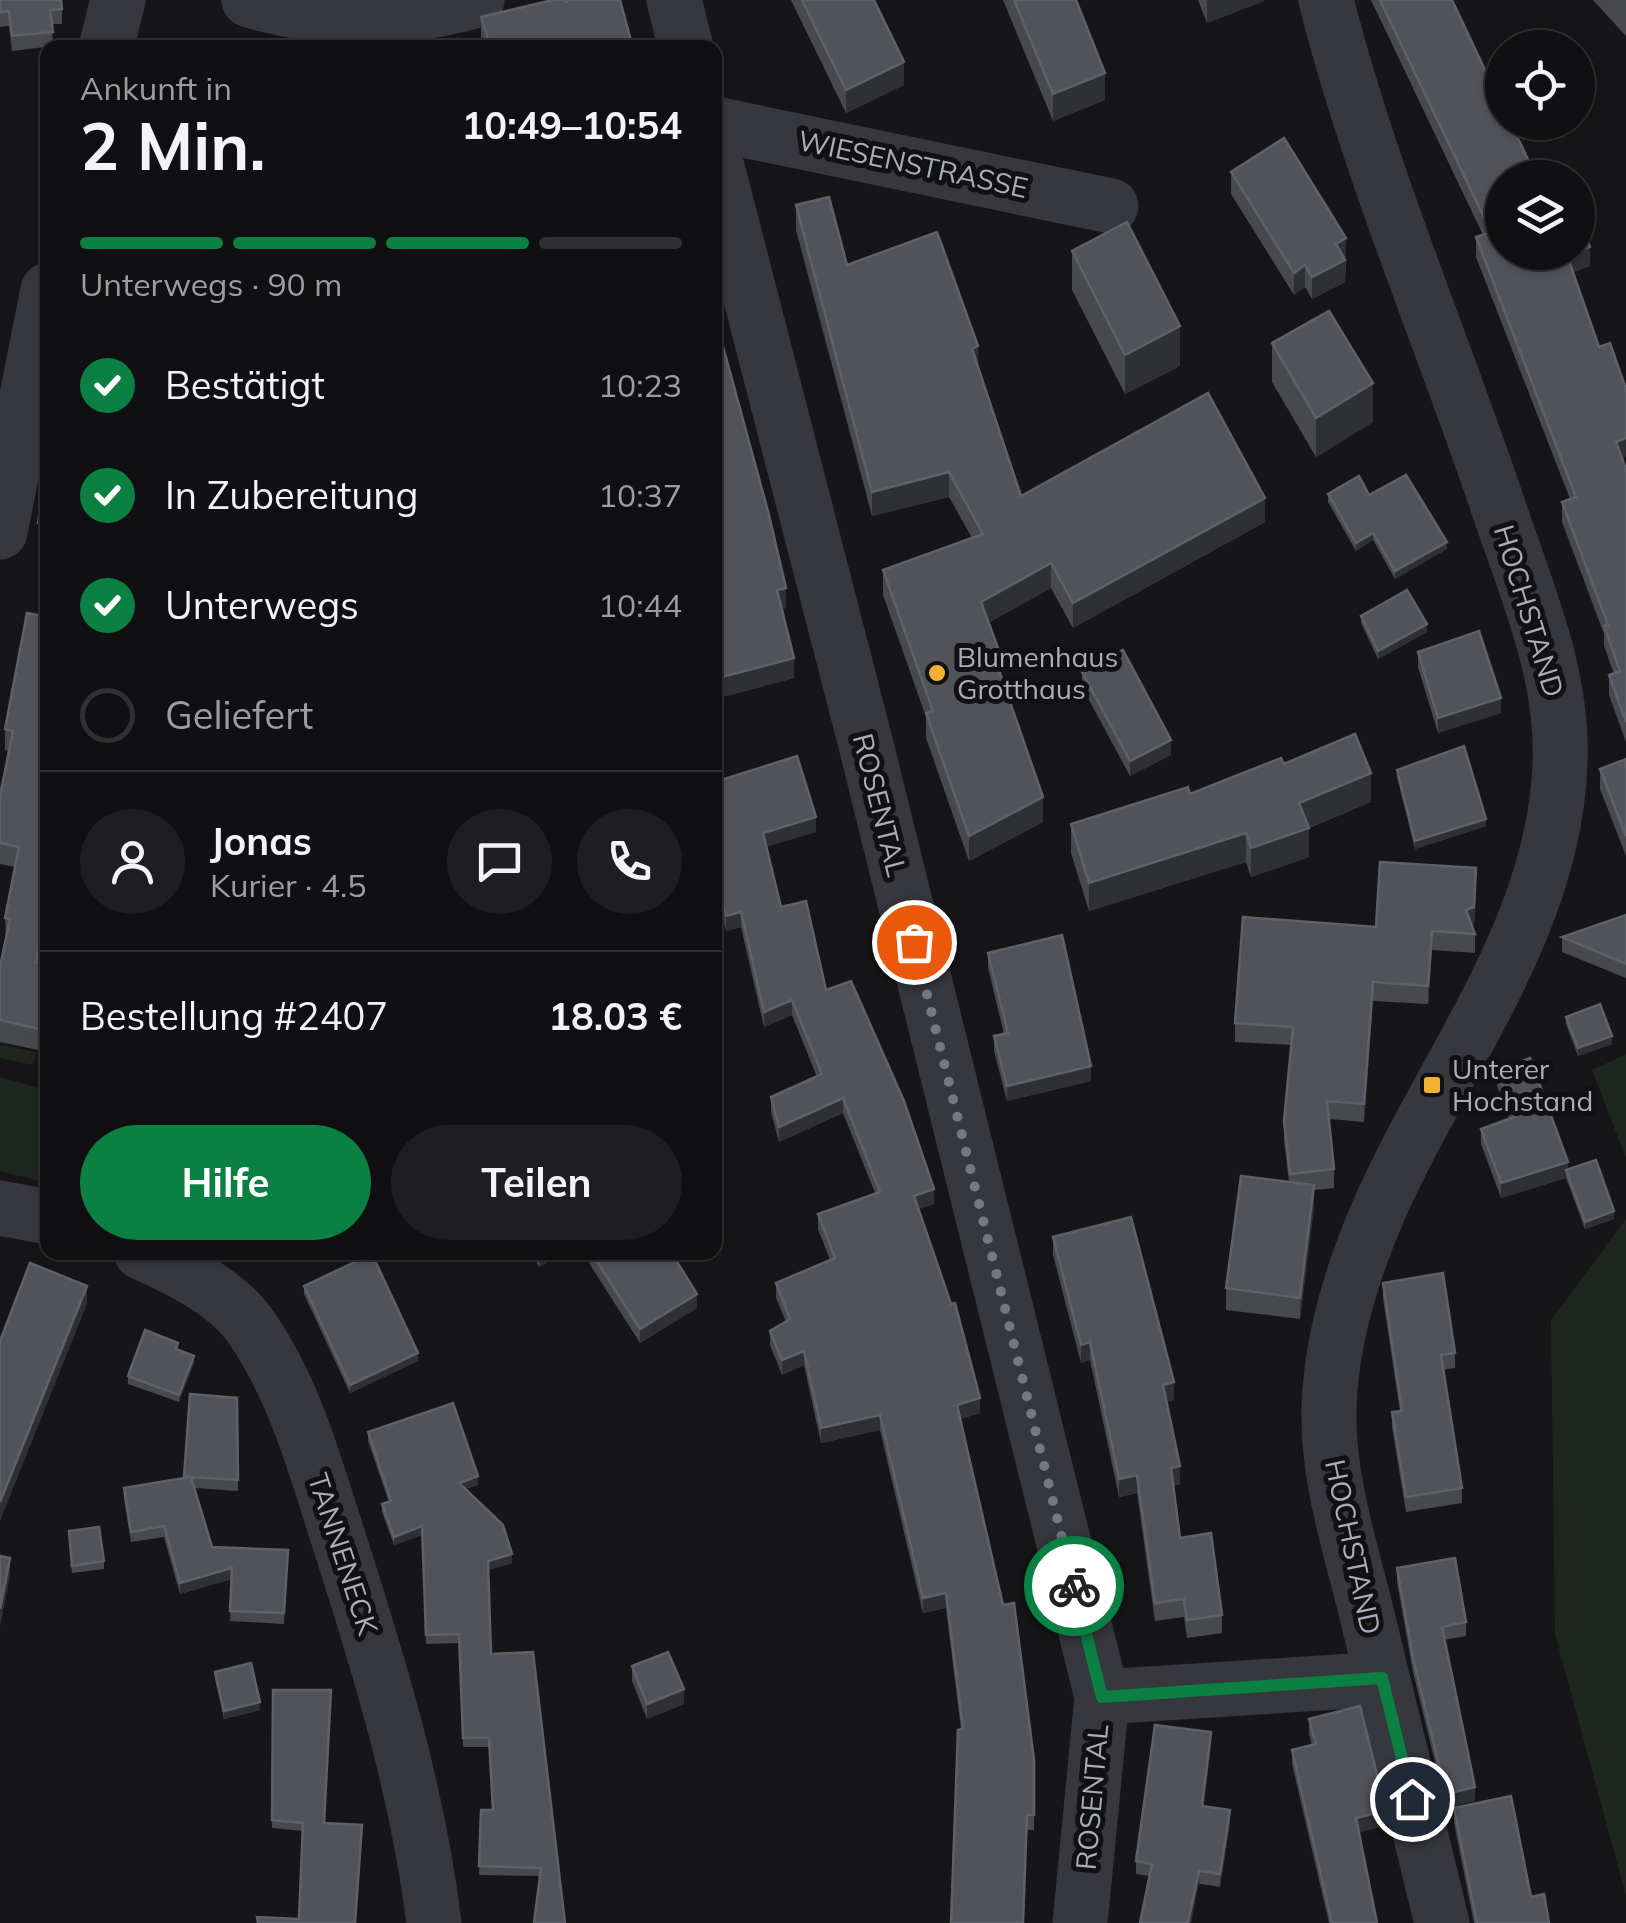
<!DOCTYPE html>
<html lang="de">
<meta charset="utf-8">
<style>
:root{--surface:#101012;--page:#1e1e20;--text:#f1f3f6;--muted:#9c9d9f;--line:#303032;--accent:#0b8043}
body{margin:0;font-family:Mulish,sans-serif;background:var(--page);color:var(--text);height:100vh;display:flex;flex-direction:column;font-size:38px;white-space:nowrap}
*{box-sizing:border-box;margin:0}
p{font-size:32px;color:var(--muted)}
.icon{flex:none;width:55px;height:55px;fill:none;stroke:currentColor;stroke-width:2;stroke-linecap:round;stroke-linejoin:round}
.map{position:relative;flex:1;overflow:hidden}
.details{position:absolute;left:40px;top:40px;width:682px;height:1220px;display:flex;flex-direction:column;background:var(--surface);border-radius:20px;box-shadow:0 2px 8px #0004,0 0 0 2px var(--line)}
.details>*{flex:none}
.fabs{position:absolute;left:1485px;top:30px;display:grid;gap:20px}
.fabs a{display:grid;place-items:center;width:110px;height:110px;border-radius:50%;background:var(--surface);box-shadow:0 2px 8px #0004,0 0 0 2px var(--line);font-size:50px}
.pin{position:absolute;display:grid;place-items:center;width:85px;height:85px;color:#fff;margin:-42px;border:5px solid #fff;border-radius:50%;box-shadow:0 2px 10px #0007}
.courier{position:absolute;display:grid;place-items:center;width:100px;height:100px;margin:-50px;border:8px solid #0b8043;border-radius:50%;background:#fff;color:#222;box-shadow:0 2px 12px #0007}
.summary em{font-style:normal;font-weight:700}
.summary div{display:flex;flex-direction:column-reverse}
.summary{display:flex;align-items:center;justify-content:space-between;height:170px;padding:0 40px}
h1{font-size:65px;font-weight:700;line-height:75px}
.bar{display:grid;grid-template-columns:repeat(4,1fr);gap:15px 10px;align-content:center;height:120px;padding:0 40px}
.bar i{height:12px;border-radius:8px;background:var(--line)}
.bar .on{background:var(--accent)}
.bar p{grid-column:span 4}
.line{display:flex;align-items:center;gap:25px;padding:0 40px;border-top:2px solid var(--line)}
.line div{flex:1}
.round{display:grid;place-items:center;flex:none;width:105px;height:105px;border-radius:52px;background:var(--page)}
ol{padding:0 40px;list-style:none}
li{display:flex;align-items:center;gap:30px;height:110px}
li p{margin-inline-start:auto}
li .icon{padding:10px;border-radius:50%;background:var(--accent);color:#fff;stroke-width:4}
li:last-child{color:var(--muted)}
li i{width:55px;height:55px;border:5px solid var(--line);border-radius:50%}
.cta{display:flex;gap:20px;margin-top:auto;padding:20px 40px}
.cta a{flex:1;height:115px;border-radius:60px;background:var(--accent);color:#fff;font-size:40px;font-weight:700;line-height:115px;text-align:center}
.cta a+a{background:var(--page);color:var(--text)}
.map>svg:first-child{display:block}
.green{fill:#1e261f}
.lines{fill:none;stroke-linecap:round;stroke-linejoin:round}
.minor{stroke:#37383d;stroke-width:55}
.wall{fill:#47494d}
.shaded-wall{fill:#2f3033}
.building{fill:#525359;stroke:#5f6168;stroke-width:2.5}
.done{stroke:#757880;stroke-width:10;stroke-dasharray:0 18}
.route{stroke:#0b8043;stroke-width:12}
.poi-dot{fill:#f2b134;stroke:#111113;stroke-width:4}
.labels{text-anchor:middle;stroke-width:10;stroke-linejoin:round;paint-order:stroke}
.street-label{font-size:28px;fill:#a8adb8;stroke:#111113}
.poi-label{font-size:28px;fill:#a8adb8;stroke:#111113;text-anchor:start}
</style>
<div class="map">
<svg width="1626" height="1923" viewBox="0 0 1626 1923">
<rect width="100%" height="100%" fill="#161618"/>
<g class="green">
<polygon points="0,1045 36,1052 33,1065 0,1058"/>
<polygon points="1626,1054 1626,1158 1592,1070"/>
<polygon points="0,1077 43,1089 40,1101 47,1104 47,1183 0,1171"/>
<polygon points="1626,1219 1626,1896 1555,1634 1551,1320"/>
</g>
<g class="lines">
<g class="minor">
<path d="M249,0C325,23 401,22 477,0"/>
<polyline points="674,0 686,48"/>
<path d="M1326,0C1370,174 1442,339 1499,509C1527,592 1564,675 1560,764C1554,930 1442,1065 1378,1212C1352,1272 1331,1342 1329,1408C1327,1475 1349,1543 1365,1607C1390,1713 1416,1818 1442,1923"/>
<polyline points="106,48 118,0"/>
<polyline points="715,124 1111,206"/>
<polyline points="715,159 865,741 1102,1697 1080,1923"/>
<polyline points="0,532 48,290"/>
<polyline points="0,1208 48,1217"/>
<path d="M141,1252C177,1268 224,1291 248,1323C294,1386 315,1466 339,1540C379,1665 418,1792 434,1923"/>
<polyline points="1102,1697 1382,1679"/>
</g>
</g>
<g class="wall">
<polygon points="0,0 62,9 62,24 52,24 53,46 12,51 9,26 0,27"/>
<polygon points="791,0 874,0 904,85 846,113"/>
<polygon points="1003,0 1076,0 1105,100 1053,121"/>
<polygon points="1198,0 1264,0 1264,1 1207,23"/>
<polygon points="1371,0 1452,0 1502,178 1590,266 1573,272 1626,469 1626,742 1609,695 1609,675 1614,674 1604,646 1604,634 1562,522 1562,502 1570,499 1476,257 1476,237 1483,235"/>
<polygon points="1593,0 1626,0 1626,36"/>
<polygon points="481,17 633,48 485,48 481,38"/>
<polygon points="1231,172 1346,260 1345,282 1312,299 1305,287 1294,295 1231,194"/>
<polygon points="796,205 847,265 978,368 1021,496 1265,522 1073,628 1051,588 988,623 998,667 1043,822 969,861 926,738 926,717 883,595 883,570 972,538 949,497 872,516 796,230"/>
<polygon points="1072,251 1180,366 1125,394 1072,290"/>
<polygon points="715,317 786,608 782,608 794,678 722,697 715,671"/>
<polygon points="1272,343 1373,422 1316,457 1272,382"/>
<polygon points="48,457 48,540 38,539 38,523"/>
<polygon points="1328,494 1369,495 1447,549 1395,579 1373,540 1356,551 1328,502"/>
<polygon points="1361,616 1427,632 1378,659 1361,623"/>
<polygon points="48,617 48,914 39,962 48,964 48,1052 0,1042 0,967 6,939 5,918 15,867 0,864 0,796 9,751 5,750 5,729"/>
<polygon points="1418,652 1501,713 1438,733 1418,667"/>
<polygon points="1082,672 1171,755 1130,776 1082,687"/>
<polygon points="1626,759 1626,856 1600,789 1600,769"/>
<polygon points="1284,764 1371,802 1309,828 1309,857 1251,877 1246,862 1089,911 1071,853 1071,824 1190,794"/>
<polygon points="1397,770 1486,826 1415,849 1397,777"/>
<polygon points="715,773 718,781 816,832 767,846 781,907 826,990 934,1204 918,1209 980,1413 960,1419 1034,1760 1034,1830 1027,1830 961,1729 946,1608 923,1613 880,1430 821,1443 804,1365 782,1375 770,1345 770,1331 786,1322 776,1298 776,1283 830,1260 818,1229 818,1214 875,1193 843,1113 779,1142 771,1112 771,1097 817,1077 792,1015 764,1027 741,927 726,931 715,888"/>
<polygon points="1476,887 1474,926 1472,926 1475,934 1475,953 1432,950 1428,1004 1373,1001 1364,1122 1329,1119 1334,1169 1334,1188 1314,1190 1314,1207 1300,1319 1226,1310 1226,1288 1289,1182 1284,1140 1284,1121 1292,1045 1235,1042 1235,1023 1376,927"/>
<polygon points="1626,915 1626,978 1562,952 1562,937"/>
<polygon points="988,953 1091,1081 1007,1101 994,1051 994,1036 1004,1034 988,968"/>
<polygon points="1566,1017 1612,1044 1578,1056 1566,1024"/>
<polygon points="1497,1071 1568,1170 1614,1219 1585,1229 1566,1178 1501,1198 1481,1144 1481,1129 1509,1119 1497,1086"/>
<polygon points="1053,1237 1174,1400 1167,1402 1180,1484 1173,1486 1180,1538 1222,1615 1222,1633 1187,1638 1184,1617 1155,1621 1137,1493 1119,1497 1090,1360 1081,1363 1053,1255"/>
<polygon points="531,1252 564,1252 539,1267"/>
<polygon points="582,1252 636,1252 697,1308 640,1343"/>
<polygon points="1383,1283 1455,1353 1455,1368 1443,1370 1462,1488 1462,1503 1406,1512 1392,1427 1392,1412 1400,1411 1383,1298"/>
<polygon points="304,1286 418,1361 350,1393 304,1294"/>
<polygon points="178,1350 194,1363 179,1402 128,1384 128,1376"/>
<polygon points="237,1398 238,1491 195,1488 212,1547 288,1550 284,1624 230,1621 232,1579 180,1594 164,1537 131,1542 124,1499 124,1488 184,1478"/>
<polygon points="368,1432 478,1485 465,1489 512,1563 488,1570 491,1654 565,1923 540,1876 479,1875 481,1810 492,1810 489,1747 463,1747 459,1643 426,1644 422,1535 394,1545 382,1512 382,1504 389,1502 368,1441"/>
<polygon points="69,1538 104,1561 104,1569 72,1573"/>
<polygon points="1397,1568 1466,1622 1466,1636 1444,1640 1475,1801 1446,1807 1413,1672 1397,1582"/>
<polygon points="632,1666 684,1704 647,1719 632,1681"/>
<polygon points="215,1672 260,1710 224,1719 215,1679"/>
<polygon points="273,1690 325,1823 356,1923 299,1919 303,1831 272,1828"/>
<polygon points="1309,1719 1385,1822 1384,1826 1359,1832 1377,1923 1329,1923 1292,1764 1292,1750 1312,1745 1309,1733"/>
<polygon points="1211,1745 1203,1807 1230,1823 1220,1887 1136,1874 1136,1861"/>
<polygon points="1454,1808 1531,1897 1549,1923 1474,1923 1454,1823"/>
</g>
<g class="shaded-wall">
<polygon points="1209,0 1264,0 1264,1 1207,23 1207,1"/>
<polygon points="904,62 904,85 846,113 846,90"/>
<polygon points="1105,73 1105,100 1053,121 1053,94"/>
<polygon points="1346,238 1345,282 1312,299 1312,277 1336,244"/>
<polygon points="1590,247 1590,266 1567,274 1567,255"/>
<polygon points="1305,265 1305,287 1294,295 1294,273"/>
<polygon points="1180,326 1180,366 1125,394 1125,355"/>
<polygon points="978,346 978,371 972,349"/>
<polygon points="1373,383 1373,422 1316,457 1316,418"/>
<polygon points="1626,438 1626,457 1616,461 1616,442"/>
<polygon points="949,472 949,497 872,516 872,492"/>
<polygon points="1265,498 1265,522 1073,628 1073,603"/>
<polygon points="1373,533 1373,540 1356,551 1356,543"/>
<polygon points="1447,542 1447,549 1395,579 1395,571"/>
<polygon points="1051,563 1051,588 981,627 981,602"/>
<polygon points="786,588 786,608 777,610 777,590"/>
<polygon points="1427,624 1427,632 1378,659 1378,651"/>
<polygon points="998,648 998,673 992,650"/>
<polygon points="794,658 794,678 722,697 722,677"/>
<polygon points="1501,698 1501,713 1438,733 1438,718"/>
<polygon points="1171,740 1171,755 1130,776 1130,761"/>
<polygon points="1371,773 1371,802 1302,830 1309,828 1309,857 1251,877 1251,848 1299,803"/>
<polygon points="1043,797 1043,822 969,861 969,836"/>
<polygon points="816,817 816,832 763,848 763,833"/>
<polygon points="1486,819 1486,826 1415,849 1415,841"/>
<polygon points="1246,833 1246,862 1089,911 1089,883"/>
<polygon points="1476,868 1474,926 1466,929 1466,910"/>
<polygon points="48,893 48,914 36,983 36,962"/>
<polygon points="741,912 741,927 726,931 726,916"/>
<polygon points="1432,931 1432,950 1428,1004 1428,986"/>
<polygon points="1373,982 1373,1001 1364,1122 1364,1104"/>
<polygon points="792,1000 792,1015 764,1027 764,1012"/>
<polygon points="1612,1036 1612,1044 1578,1056 1578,1048"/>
<polygon points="1091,1066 1091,1081 1007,1101 1007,1086"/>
<polygon points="843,1098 843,1113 779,1142 779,1127"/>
<polygon points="1568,1162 1568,1175 1566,1170 1566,1178 1501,1198 1501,1183"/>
<polygon points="1314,1185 1314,1207 1300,1319 1300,1298"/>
<polygon points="934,1189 934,1204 914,1210 914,1196"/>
<polygon points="1614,1211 1614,1219 1585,1229 1585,1222"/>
<polygon points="541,1252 564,1252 539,1267"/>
<polygon points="87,1286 87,1304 0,1521 0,1502"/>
<polygon points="697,1294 697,1308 640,1343 640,1329"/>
<polygon points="1090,1342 1090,1360 1081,1363 1081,1345"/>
<polygon points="804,1351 804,1365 782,1375 782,1360"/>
<polygon points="418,1353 418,1361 350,1393 350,1385"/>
<polygon points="194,1356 194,1363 179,1402 179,1395"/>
<polygon points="1174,1382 1174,1400 1163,1403 1163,1385"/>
<polygon points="980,1398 980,1413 957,1420 957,1405"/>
<polygon points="880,1415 880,1430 821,1443 821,1428"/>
<polygon points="1180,1466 1180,1484 1171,1486 1171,1468"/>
<polygon points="1137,1475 1137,1493 1119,1497 1119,1479"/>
<polygon points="478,1476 478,1485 459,1491 459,1483"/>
<polygon points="422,1526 422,1535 394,1545 394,1537"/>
<polygon points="512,1554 512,1563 488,1570 488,1561"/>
<polygon points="10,1558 10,1576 0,1627 0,1609"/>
<polygon points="232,1568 232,1579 180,1594 180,1583"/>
<polygon points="946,1593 946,1608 923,1613 923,1598"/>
<polygon points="684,1689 684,1704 647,1719 647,1704"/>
<polygon points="260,1702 260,1710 224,1719 224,1711"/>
<polygon points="1211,1732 1211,1745 1202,1819 1202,1806"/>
<polygon points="1475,1787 1475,1801 1446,1807 1446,1794"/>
<polygon points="1385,1807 1384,1826 1356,1833 1356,1818"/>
<polygon points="1230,1810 1230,1823 1220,1887 1220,1874"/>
<polygon points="1199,1871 1199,1884 1191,1923 1188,1923"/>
</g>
<g class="building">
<polygon points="0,0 61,0 62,9 50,10 53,32 12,36 9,11 0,12"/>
<polygon points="553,0 564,0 565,2 570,0 620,0 633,48 491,48 481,17"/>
<polygon points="802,0 874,0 904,62 846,90"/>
<polygon points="1014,0 1076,0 1105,73 1053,94"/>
<polygon points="1380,0 1452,0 1502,106 1502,122 1510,122 1537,178 1502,178 1502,252 1574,252 1567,255 1599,347 1610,343 1626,389 1626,438 1616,442 1626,469 1626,722 1609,675 1620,671 1604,626 1608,625 1562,502 1576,497 1476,237 1491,232"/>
<polygon points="159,42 190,48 158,48"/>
<polygon points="1284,138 1346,238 1336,244 1345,260 1312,277 1305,265 1294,273 1231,172"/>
<polygon points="829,197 847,265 937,232 978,346 972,349 1021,496 1208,393 1265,498 1073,603 1051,563 981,602 998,648 992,650 1043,797 969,836 926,713 933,711 883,570 983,534 949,472 872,492 796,205"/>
<polygon points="1578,209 1590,247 1578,251"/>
<polygon points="1127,222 1180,326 1125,355 1072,251"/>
<polygon points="1329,311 1373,383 1316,418 1272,343"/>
<polygon points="715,317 769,515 786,588 777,590 794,658 722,677 715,651"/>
<polygon points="48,457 48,524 38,523"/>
<polygon points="1406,475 1447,542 1395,571 1373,533 1356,543 1328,494 1359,476 1369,495"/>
<polygon points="1407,590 1427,624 1378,651 1361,616"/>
<polygon points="27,613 48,617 48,893 36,962 48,964 48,1031 0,1020 0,967 10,919 5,918 19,847 0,843 0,796 13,731 5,729"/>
<polygon points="1479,631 1501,698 1438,718 1418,652"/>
<polygon points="1123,650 1171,740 1130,761 1082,672"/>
<polygon points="1355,734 1371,773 1299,803 1309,828 1251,848 1246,833 1089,883 1071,824 1188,787 1190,794 1281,758 1284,764"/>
<polygon points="1464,746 1486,819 1415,841 1397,770"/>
<polygon points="797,756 816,817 763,833 781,907 806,901 826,990 851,981 904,1101 934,1189 914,1196 951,1304 955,1303 980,1398 957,1405 1003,1605 1014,1603 1034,1760 1034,1815 1027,1815 1023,1923 951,1923 958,1730 963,1729 946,1593 923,1598 880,1415 821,1428 804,1351 782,1360 770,1331 790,1319 776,1283 835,1258 818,1214 880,1192 843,1098 779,1127 771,1097 822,1074 792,1000 764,1012 741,912 726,916 715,873 715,773 718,781"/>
<polygon points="1626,759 1626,836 1600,769"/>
<polygon points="1380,862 1476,868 1474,907 1466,910 1475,934 1432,931 1428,986 1373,982 1364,1104 1327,1101 1334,1169 1290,1174 1284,1121 1293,1027 1235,1023 1243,917 1376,927"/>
<polygon points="1626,915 1626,964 1562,937"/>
<polygon points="1062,935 1091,1066 1007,1086 994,1036 1008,1033 988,953"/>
<polygon points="1600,1004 1612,1036 1578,1048 1566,1017"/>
<polygon points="1530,1058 1568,1162 1501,1183 1481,1129 1514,1117 1497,1071"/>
<polygon points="1596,1160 1614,1211 1585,1222 1566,1170"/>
<polygon points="1241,1176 1314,1185 1300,1298 1226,1288"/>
<polygon points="1131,1217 1174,1382 1163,1385 1180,1466 1171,1468 1180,1538 1211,1533 1222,1615 1187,1620 1184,1599 1155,1603 1137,1475 1119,1479 1090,1342 1081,1345 1053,1237"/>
<polygon points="591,1252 671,1252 697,1294 640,1329"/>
<polygon points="372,1254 418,1353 350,1385 304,1286"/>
<polygon points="30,1263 87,1286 0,1502 0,1341"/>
<polygon points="1443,1273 1455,1353 1441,1355 1462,1488 1406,1497 1392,1412 1402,1411 1383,1283"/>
<polygon points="145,1330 178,1343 176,1349 194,1356 179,1395 128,1376"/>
<polygon points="190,1394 237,1398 238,1480 191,1477 212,1547 288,1550 284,1613 230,1611 232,1568 180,1583 164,1526 131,1532 124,1488 190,1477 184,1477"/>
<polygon points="453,1403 478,1476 459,1483 503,1525 512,1554 488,1561 491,1654 533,1652 565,1923 534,1923 541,1868 479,1866 481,1810 493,1810 489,1738 463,1738 459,1634 426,1635 422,1526 394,1537 382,1504 391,1501 368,1432"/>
<polygon points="99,1527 104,1561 72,1566 69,1531"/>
<polygon points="0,1556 10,1558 0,1609"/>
<polygon points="1455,1558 1466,1622 1442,1627 1475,1787 1446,1794 1413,1658 1397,1568"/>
<polygon points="668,1652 684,1689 647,1704 632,1666"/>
<polygon points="251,1663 260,1702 224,1711 215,1672"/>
<polygon points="273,1690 331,1690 324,1823 362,1825 355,1923 258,1923 257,1917 299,1919 303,1823 272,1820"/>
<polygon points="1360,1706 1385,1807 1384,1811 1356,1818 1377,1923 1332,1923 1292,1750 1316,1744 1309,1719"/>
<polygon points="1155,1725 1211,1732 1202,1806 1230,1810 1220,1874 1199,1871 1188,1923 1140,1923 1152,1864 1136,1861"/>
<polygon points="1511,1796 1531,1897 1544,1894 1549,1923 1477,1923 1454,1808"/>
</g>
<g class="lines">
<polyline class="done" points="914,942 1074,1586"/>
<polyline class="route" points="1074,1586 1102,1697 1382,1678 1412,1799"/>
</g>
<g class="poi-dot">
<circle cx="937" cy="673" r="10"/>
<rect x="1422" y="1075" width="20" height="20" rx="5"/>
</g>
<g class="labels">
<g class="street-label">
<text transform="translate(913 164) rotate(12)" y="10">WIESENSTRASSE</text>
<text transform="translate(1529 611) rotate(73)" y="10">HOCHSTAND</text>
<text transform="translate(880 805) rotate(76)" y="10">ROSENTAL</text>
<text transform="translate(1353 1547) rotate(78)" y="10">HOCHSTAND</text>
<text transform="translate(343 1554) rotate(72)" y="10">TANNENECK</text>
<text transform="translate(1092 1797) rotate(-85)" y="10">ROSENTAL</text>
</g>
<g class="poi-label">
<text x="957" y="667">Blumenhaus<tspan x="957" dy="32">Grotthaus</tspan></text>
<text x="1452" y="1079">Unterer<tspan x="1452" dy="32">Hochstand</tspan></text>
</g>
</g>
</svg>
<div class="fabs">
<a><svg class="icon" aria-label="locate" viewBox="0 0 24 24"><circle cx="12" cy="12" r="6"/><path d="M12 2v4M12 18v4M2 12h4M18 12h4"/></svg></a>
<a><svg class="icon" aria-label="layers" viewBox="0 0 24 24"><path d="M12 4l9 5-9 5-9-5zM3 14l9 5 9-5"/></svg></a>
</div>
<div class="pin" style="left:914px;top:942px;background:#ea580c"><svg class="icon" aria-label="bag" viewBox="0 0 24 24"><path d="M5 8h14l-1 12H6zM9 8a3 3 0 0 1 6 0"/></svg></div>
<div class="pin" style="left:1412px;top:1799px;background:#1f2937"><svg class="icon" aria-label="home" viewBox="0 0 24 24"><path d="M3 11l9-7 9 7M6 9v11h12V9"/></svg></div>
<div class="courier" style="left:1074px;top:1586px"><svg class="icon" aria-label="bike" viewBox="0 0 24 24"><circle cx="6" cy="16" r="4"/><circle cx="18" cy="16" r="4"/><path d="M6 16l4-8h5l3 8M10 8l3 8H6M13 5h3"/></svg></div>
<section class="details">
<div class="summary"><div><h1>2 Min.</h1><p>Ankunft in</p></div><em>10:49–10:54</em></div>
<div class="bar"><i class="on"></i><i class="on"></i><i class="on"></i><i></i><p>Unterwegs · 90 m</p></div>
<ol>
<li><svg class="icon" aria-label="check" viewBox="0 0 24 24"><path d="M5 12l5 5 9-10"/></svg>Bestätigt<p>10:23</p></li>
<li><svg class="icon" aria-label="check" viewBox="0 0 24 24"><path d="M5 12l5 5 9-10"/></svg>In Zubereitung<p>10:37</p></li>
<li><svg class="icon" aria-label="check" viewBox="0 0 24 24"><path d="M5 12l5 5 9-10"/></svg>Unterwegs<p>10:44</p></li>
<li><i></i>Geliefert</li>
</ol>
<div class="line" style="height:180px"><a class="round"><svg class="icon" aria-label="person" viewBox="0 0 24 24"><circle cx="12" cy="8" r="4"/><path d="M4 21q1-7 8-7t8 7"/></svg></a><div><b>Jonas</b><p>Kurier · 4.5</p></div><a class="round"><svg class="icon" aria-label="chat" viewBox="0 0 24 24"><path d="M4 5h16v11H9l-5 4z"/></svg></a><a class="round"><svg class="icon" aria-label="phone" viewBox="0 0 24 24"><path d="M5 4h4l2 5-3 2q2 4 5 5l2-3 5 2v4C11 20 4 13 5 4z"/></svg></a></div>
<div class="line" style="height:130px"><div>Bestellung #2407</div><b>18.03 €</b></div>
<div class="cta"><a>Hilfe</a><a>Teilen</a></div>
</section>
</div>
